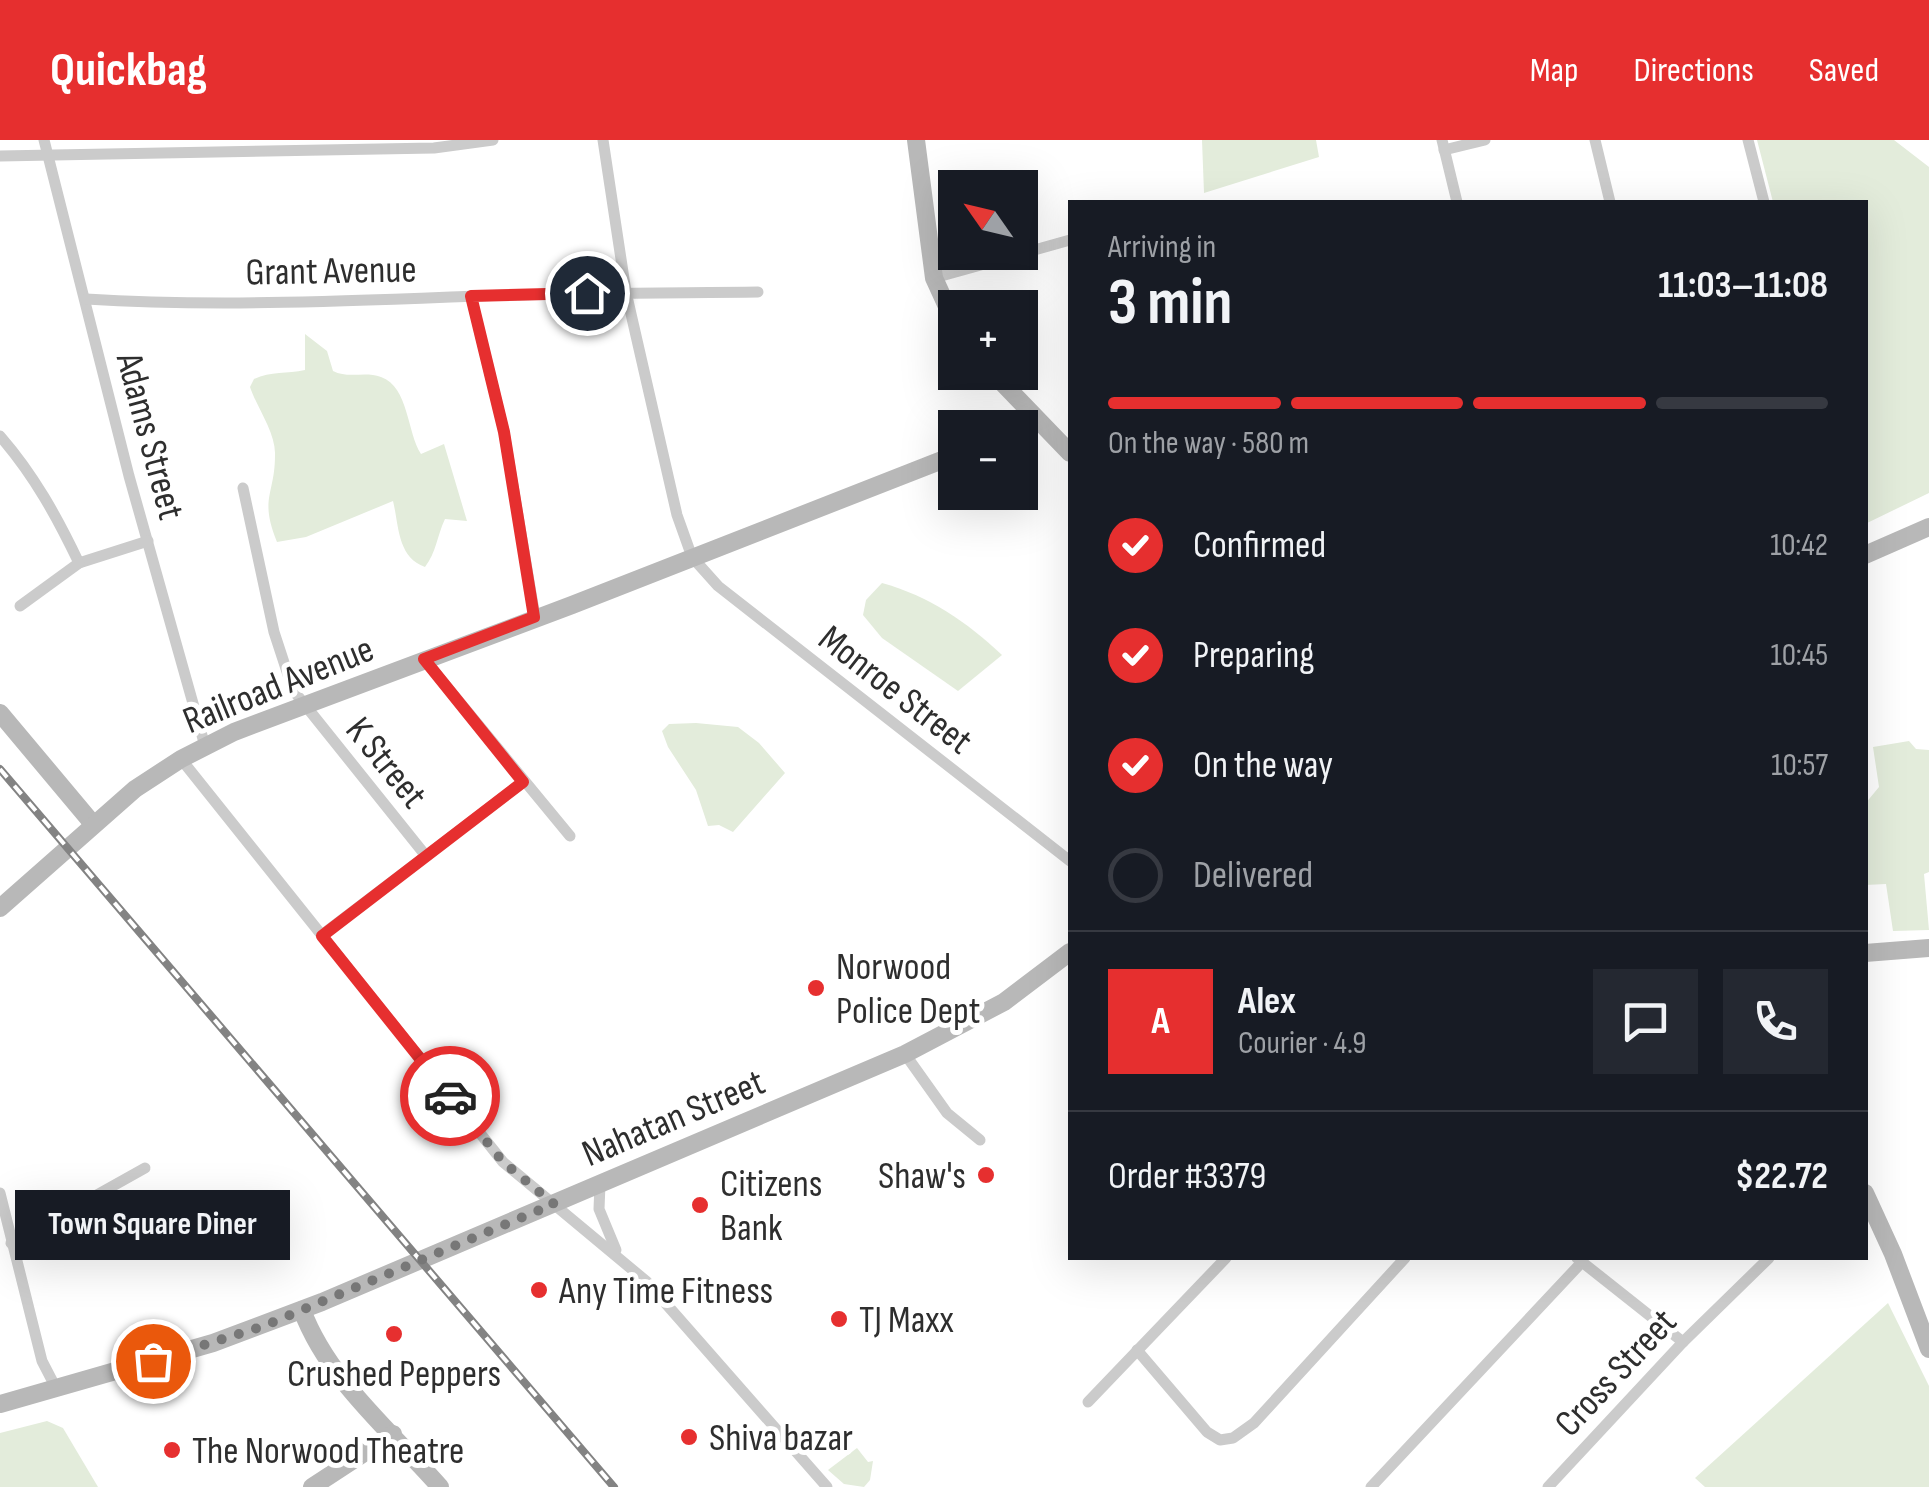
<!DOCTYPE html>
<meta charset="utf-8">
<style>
:root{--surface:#171b24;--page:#242831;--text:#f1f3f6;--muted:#9ea1a6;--line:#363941;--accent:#e62f2f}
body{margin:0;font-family:"Sofia Sans Condensed",sans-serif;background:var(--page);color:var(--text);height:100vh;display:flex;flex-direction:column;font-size:38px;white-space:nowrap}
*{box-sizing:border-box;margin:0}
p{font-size:32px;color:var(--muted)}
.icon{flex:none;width:55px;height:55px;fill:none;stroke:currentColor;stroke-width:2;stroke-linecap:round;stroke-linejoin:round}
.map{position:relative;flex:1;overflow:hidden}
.sheet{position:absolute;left:1068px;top:60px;width:800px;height:1060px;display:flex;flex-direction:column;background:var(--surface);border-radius:0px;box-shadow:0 10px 40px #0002}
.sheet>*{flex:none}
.needle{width:65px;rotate:304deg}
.tools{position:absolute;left:938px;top:30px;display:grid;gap:20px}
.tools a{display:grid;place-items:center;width:100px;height:100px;border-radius:0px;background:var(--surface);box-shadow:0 10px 40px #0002;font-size:50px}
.pin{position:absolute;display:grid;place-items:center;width:85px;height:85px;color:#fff;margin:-42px;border:5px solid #fff;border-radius:50%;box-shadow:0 2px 10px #0007}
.courier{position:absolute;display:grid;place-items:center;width:100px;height:100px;margin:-50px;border:8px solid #e62f2f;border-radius:50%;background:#fff;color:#222;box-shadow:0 2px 12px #0007}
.bubble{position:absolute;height:70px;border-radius:0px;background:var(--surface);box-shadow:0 10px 40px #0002;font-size:32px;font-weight:700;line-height:70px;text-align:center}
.summary em{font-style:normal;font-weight:700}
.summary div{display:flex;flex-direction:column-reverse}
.summary{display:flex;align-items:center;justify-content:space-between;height:170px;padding:0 40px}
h1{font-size:65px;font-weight:700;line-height:75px}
.bar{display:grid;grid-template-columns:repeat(4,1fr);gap:15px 10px;align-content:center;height:120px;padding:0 40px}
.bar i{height:12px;border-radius:8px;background:var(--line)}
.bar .selected{background:var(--accent)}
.bar p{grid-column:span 4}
.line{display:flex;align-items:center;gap:25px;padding:0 40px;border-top:2px solid var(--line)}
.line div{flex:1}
.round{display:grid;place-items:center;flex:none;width:105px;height:105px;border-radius:0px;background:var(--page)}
ol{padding:0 40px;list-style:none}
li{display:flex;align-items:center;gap:30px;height:110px}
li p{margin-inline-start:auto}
li .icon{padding:10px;border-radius:50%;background:var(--accent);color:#fff;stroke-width:4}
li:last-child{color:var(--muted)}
li i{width:55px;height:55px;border:5px solid var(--line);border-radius:50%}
header{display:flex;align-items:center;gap:60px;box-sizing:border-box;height:140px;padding:0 50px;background:var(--accent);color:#fff}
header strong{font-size:48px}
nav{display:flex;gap:55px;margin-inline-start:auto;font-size:35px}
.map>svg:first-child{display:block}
.green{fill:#e3ecdb}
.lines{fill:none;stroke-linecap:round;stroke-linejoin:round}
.street{stroke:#cbcbcb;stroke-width:11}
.secondary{stroke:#b8b8b8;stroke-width:18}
.rail-casing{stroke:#838383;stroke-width:8}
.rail{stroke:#fff;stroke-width:4;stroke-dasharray:11;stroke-linecap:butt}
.done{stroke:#777;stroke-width:10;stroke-dasharray:0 18}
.route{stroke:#e62f2f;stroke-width:12}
.poi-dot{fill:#e62f2f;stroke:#fff;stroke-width:4}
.labels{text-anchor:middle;stroke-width:10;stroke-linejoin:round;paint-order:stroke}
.street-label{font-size:38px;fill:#2e2e2e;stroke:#fff}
.poi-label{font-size:38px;fill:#2e2e2e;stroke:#fff;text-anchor:start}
</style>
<header>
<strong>Quickbag</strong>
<nav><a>Map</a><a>Directions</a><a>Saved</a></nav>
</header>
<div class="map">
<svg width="1929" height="1347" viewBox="0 0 1929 1347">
<rect width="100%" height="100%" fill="#fff"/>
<g class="green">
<polygon points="1202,0 1316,0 1319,17 1204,53"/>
<polygon points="1757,0 1894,0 1929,27 1929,353 1865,384 1865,62 1773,62"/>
<path d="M305,194L327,211L333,231C348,239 365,231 381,237C409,247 407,293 421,314L444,304L467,381L445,379C437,396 436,413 425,427C397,417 399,385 393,361L306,397L277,402C259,358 275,355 275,315C276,293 257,268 250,247L254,239C271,231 287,234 305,230Z"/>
<path d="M882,443C929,456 967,482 1002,515L958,551L882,498L863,475L866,460Z"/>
<polygon points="696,583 738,587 759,603 785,633 733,692 719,685 708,686 696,650 668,607 662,591 669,584"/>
<polygon points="1909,601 1916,609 1929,610 1929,732 1924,734 1929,790 1893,791 1886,744 1865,745 1865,664 1879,647 1873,607"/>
<polygon points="1888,1163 1929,1246 1929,1347 1705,1347 1695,1338"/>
<polygon points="47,1281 63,1288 98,1347 0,1347 0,1293"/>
<polygon points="857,1308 868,1322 873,1321 870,1340 864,1347 844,1344 828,1330"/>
</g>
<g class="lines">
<g class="street">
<polyline points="44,0 129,336 205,606"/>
<polyline points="603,0 626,152 677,375 692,417 718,446 1070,721"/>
<polyline points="1442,0 1457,62"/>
<polyline points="1595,0 1610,62"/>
<polyline points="1748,0 1764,62"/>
<polyline points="1444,10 1485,0"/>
<polyline points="0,16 434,8 493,0"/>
<polyline points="934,138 1070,100"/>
<polyline points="471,156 504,292 535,477"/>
<path d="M86,159C215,167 346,161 475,156C569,153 664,153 758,152"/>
<path d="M0,296C34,335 57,377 79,423L148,401"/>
<polyline points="243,348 274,492 293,550 426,716"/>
<polyline points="20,466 79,423"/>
<polyline points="424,519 570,696"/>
<polyline points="181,619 503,1022 646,1141 827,1347"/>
<polyline points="322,795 523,642"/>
<polyline points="905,914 947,973 980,1000"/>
<polyline points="600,1044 599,1069 616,1110"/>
<polyline points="0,1053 42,1221 56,1248"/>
<polyline points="11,1103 145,1028"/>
<polyline points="1577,1118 1683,1202"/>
<polyline points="1137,1210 1207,1292 1220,1300 1233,1298 1254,1283 1405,1118"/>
<polyline points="1088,1262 1226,1118"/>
<polyline points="1371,1347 1582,1122"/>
<polyline points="1548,1347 1683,1202 1769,1118"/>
</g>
<g class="secondary">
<polyline points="916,0 934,138 955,184"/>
<polyline points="992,232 1070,313"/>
<polyline points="1865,415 1929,387"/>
<polyline points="0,573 93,684"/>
<polyline points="0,768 135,649 181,619 234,592 572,465 955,315"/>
<polyline points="1865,813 1929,808"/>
<polyline points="1865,1053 1893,1114 1929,1209"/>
<path d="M302,1170C328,1240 392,1292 440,1347"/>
<polyline points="0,1264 213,1203 322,1162 905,914 1004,862 1070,812"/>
<polyline points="312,1347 393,1294"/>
</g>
<g class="rail-casing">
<polyline id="rail" points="0,629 614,1347"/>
</g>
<use href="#rail" class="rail"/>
</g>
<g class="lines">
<polyline class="done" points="153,1221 264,1186 554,1064 503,1022 450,956"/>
<polyline class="route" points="450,956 322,796 523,642 424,519 534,477 504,292 471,156 587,153"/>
</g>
<g class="poi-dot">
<circle cx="816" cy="848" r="10"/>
<circle cx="986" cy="1035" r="10"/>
<circle cx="700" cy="1065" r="10"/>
<circle cx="539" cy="1150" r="10"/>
<circle cx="839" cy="1179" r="10"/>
<circle cx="394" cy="1194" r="10"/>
<circle cx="689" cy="1297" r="10"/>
<circle cx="172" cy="1310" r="10"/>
</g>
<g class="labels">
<g class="street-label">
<text transform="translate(331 130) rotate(-1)" y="13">Grant Avenue</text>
<text transform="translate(151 296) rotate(75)" y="13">Adams Street</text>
<text transform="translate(278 544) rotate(-22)" y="13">Railroad Avenue</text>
<text transform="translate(896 549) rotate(38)" y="13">Monroe Street</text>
<text transform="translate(387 622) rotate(51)" y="13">K Street</text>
<text transform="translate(673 977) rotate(-23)" y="13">Nahatan Street</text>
<text transform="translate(1615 1232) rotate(-47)" y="13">Cross Street</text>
</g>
<g class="poi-label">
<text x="836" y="839">Norwood<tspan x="836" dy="44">Police Dept</tspan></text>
<text x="966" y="1048" text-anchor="end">Shaw's</text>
<text x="720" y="1056">Citizens<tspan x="720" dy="44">Bank</tspan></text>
<text x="559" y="1163">Any Time Fitness</text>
<text x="859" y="1192">TJ Maxx</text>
<text x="394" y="1246" text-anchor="middle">Crushed Peppers</text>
<text x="709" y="1310">Shiva bazar</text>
<text x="192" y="1323">The Norwood Theatre</text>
</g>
</g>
</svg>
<div class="tools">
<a><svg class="needle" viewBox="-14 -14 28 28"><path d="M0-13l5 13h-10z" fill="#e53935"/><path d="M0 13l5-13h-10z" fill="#9ea1a6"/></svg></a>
<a>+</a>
<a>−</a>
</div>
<div class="pin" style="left:153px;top:1221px;background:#ea580c"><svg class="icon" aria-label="bag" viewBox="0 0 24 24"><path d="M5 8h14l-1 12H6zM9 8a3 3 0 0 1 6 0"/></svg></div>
<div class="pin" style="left:587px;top:153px;background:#1f2937"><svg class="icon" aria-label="home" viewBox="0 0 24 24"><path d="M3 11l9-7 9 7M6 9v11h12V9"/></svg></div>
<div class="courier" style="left:450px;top:956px"><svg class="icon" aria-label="car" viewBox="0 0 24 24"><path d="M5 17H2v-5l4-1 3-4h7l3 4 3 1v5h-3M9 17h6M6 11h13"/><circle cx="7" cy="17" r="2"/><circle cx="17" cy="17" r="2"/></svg></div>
<div class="bubble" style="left:15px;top:1050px;width:275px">Town Square Diner</div>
<section class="sheet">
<div class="summary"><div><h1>3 min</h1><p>Arriving in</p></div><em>11:03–11:08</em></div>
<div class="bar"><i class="selected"></i><i class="selected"></i><i class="selected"></i><i></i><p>On the way · 580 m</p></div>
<ol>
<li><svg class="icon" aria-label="check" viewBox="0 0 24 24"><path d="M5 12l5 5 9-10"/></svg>Confirmed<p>10:42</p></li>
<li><svg class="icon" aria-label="check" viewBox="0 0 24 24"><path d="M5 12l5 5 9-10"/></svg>Preparing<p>10:45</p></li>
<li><svg class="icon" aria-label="check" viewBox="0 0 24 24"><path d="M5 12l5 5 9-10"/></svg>On the way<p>10:57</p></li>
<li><i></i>Delivered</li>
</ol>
<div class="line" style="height:180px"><b class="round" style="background:var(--accent);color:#fff">A</b><div><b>Alex</b><p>Courier · 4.9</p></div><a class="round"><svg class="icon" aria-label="chat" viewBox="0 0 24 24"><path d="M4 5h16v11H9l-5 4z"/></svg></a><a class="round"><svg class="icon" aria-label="phone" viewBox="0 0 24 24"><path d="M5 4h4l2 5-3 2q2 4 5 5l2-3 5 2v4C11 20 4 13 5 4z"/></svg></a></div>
<div class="line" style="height:130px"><div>Order #3379</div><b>$22.72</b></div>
</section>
</div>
